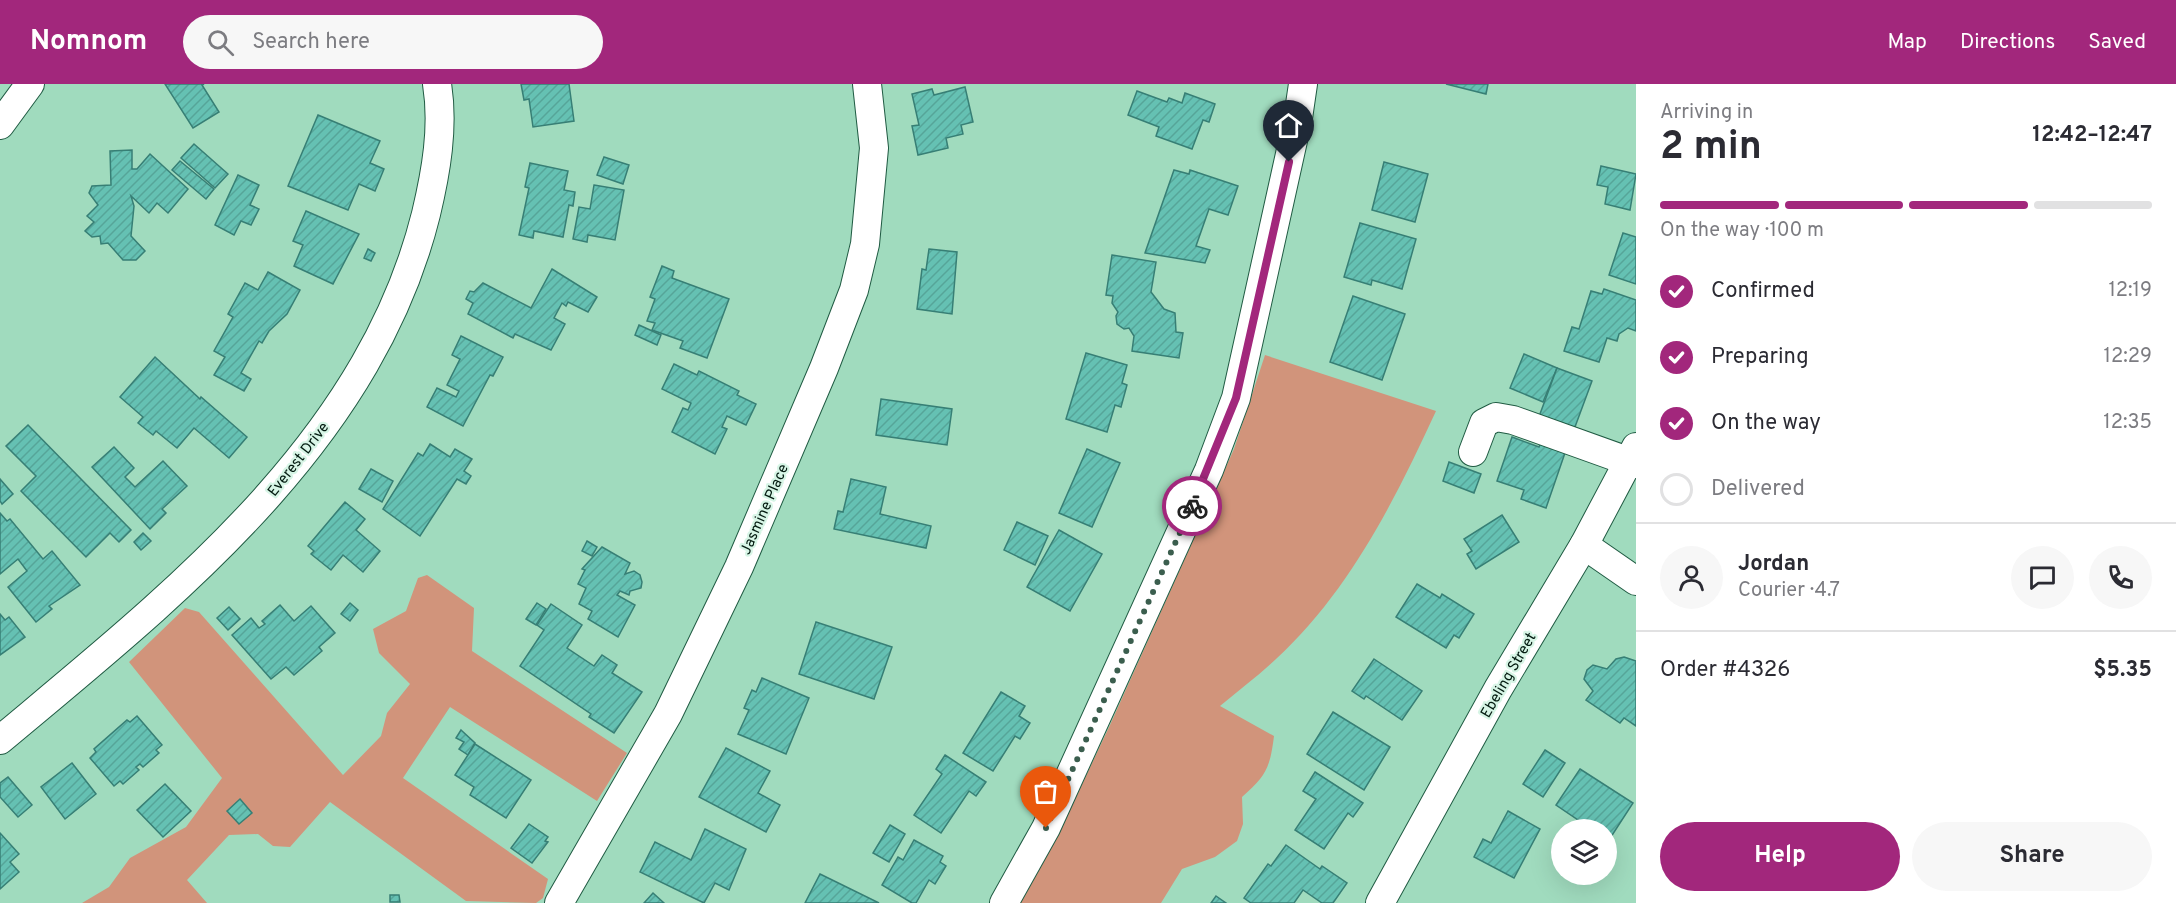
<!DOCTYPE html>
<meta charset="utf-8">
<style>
:root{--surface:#fff;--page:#f7f7f7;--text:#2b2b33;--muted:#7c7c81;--line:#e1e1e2;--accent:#a2277c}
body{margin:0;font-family:Overpass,sans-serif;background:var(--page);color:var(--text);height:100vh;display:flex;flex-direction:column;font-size:22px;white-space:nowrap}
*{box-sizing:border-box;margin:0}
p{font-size:20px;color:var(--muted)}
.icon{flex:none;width:33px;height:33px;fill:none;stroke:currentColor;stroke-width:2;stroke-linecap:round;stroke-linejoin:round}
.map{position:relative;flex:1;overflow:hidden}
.panel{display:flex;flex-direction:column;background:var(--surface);width:540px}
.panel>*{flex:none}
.buttons{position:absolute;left:1551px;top:735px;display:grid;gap:12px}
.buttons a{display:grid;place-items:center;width:66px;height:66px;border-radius:50%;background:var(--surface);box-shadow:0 6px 24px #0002;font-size:30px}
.pin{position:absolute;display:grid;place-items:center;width:51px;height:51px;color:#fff;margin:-62px -26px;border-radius:50% 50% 50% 0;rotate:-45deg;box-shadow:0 0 6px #0007}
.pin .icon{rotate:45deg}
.courier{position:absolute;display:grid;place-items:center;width:60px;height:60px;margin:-30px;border:4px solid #a2277c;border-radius:50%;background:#fff;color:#222;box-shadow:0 2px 8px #0007}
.summary em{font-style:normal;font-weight:700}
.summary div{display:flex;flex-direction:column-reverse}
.summary{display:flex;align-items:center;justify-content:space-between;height:102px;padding:0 24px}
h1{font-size:39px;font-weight:700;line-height:45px}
.bar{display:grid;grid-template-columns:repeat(4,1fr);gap:9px 6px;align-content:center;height:72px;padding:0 24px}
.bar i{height:8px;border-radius:4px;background:var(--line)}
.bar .selected{background:var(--accent)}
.bar p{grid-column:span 4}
.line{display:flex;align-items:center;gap:15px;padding:0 24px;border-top:2px solid var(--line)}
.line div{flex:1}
.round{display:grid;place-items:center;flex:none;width:63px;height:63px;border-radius:32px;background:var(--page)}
ol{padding:0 24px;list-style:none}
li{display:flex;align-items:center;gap:18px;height:66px}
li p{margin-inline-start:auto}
li .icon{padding:6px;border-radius:50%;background:var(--accent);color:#fff;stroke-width:4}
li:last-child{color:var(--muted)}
li i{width:33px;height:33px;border:3px solid var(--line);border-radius:50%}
.button{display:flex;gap:12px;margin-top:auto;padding:12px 24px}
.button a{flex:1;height:69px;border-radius:36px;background:var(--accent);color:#fff;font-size:24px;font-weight:700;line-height:69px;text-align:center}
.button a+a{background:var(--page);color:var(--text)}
header{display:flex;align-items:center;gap:36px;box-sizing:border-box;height:84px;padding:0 30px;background:var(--accent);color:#fff}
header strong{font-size:28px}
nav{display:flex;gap:33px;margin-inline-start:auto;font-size:21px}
.search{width:420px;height:54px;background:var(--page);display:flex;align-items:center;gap:15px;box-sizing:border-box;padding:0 21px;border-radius:33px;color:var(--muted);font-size:22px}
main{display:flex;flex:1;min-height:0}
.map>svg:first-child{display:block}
.green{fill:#d1947b}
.building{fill:url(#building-hatch);stroke:#377f75;stroke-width:1.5}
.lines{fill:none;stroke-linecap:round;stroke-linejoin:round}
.minor-casing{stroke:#205b43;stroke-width:30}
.minor{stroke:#fff;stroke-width:28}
.done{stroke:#3b5e4e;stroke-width:6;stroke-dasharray:0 10.8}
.route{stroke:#a2277c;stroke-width:8}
.labels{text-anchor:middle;stroke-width:4.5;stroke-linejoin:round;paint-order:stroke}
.street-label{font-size:15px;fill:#041b11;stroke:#d7f5e6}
</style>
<header>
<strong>Nomnom</strong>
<div class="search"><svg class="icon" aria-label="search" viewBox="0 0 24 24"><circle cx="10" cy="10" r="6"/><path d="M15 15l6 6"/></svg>Search here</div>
<nav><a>Map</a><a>Directions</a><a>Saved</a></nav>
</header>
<main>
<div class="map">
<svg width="1636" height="819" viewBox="0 0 1636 819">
<defs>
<pattern id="building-hatch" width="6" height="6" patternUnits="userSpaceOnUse" patternTransform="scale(1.5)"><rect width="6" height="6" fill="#65c1b3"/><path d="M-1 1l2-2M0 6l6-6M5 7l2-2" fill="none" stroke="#56a599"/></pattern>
</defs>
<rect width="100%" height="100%" fill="#a0dbbe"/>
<g class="green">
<path d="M1265,271L1436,327C1395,416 1349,508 1276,575C1258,592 1239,606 1220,622L1274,652C1270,684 1266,692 1242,713L1243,740L1237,757L1215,773L1182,785L1161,819H1017L1058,751L1110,641L1234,365Z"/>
<polygon points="427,491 474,524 472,567 627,669 597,717 450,623 403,694 548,795 543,814 536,819 466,817 330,718 290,763 273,762 258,750 229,751 187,796 207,819 82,819 109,803 130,774 186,743 222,694 129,578 185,524 199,528 343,691 381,652 387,629 410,600 379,569 373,545 406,527 418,494"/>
</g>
<g class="building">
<polygon points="165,0 204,0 202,1 219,28 193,44"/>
<polygon points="521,0 569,0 574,37 533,43 529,15 524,16"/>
<polygon points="1446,0 1488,0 1486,10"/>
<polygon points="965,3 973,38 961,41 963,50 946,54 948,64 918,71 912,42 919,41 912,10 932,5 934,11"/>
<polygon points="1137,7 1167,18 1169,14 1182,19 1185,9 1215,20 1209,38 1203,36 1192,65 1156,52 1159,43 1128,31"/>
<polygon points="318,31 380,57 370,79 384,85 375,107 359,100 348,126 288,102"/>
<polygon points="194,60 228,90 215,104 181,74"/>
<polygon points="132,66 132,85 137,85 150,70 188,105 168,129 157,119 149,129 131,112 134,122 131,152 145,167 136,176 123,176 108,159 101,160 100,152 92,153 85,147 94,138 87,132 98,121 89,109 92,102 111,101 110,67"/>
<polygon points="604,73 629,81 623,100 597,91"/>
<polygon points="180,77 214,105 206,115 172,86"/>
<polygon points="1384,78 1428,90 1415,138 1372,126"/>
<polygon points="530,79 568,87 564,106 575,108 573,122 569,121 563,153 534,147 533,154 519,151 529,104 525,103"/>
<polygon points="1601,82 1636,90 1630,126 1605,120 1608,103 1597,101"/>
<polygon points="1174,86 1189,90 1190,86 1238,102 1228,131 1209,125 1196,162 1210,166 1205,179 1145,169"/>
<polygon points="238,91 259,101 250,121 259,125 251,141 241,137 234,151 215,141"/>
<polygon points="594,101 624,106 615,156 588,151 587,158 573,155 579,123 590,125"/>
<polygon points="306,127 359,150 333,200 294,182 303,161 293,157"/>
<polygon points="1360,139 1416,155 1402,205 1372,196 1371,201 1344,193"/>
<polygon points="1623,149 1636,153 1636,200 1609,191"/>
<polygon points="368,165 375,169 371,177 364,174"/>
<polygon points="929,165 957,168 952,230 917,225 922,185 926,186"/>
<polygon points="1112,171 1156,178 1151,208 1164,225 1175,229 1176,248 1183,249 1179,274 1132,267 1134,252 1129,244 1124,245 1117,240 1116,232 1118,228 1112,219 1113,212 1106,211"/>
<polygon points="662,182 674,187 672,194 729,215 707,274 680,264 683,257 652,246 655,239 647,237 655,215 650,213"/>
<polygon points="552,185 597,213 588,228 568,218 566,222 562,219 554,234 565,240 551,266 515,250 513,254 468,230 473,219 466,215 470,207 474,208 483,199 531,224"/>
<polygon points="268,188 300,206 287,230 269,247 262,259 259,257 241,289 251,295 244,307 214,291 225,273 214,267 233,233 228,230 245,199 258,206"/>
<polygon points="1604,205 1636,216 1636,247 1628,244 1619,250 1617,257 1607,254 1599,278 1564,267 1572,243 1579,245 1591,207 1602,210"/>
<polygon points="1353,212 1405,230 1382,296 1330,278"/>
<polygon points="639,241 661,251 657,261 635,251"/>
<polygon points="461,252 503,273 493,292 490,291 463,342 427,323 437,304 456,313 459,307 447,301 460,275 452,271"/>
<polygon points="1086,269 1127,281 1122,299 1127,301 1121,323 1115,321 1107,348 1066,335"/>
<polygon points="1524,270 1557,284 1543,318 1510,304"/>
<polygon points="155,273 200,315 201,313 247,353 229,374 194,344 177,364 156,347 153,351 138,339 143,333 120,313"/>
<polygon points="674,280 697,291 699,287 739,307 737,311 756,320 746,341 727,332 722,343 727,345 715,370 672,348 683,324 688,326 691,319 662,305"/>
<polygon points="1557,284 1592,297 1572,351 1537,338"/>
<polygon points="881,315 952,325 947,361 876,351"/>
<polygon points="28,341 131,446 119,458 110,449 86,473 21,407 36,392 6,362"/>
<polygon points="1512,353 1539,363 1541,358 1566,366 1546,424 1521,415 1524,406 1497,397"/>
<polygon points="430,360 450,373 455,365 472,375 464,387 471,392 466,400 457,395 420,452 383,425 418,369 423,372"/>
<polygon points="114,363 134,384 125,393 135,403 163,377 187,402 162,425 166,429 150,445 92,383"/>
<polygon points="1087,365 1120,379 1092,443 1059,429"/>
<polygon points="1449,378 1481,390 1474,409 1443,397"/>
<polygon points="371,385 393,397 382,418 359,405"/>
<polygon points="0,395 13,410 2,420 0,417"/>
<polygon points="851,395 886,403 880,430 931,442 926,464 834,445 838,427 843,428"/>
<polygon points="345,418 365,435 356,446 380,467 363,488 343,471 331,486 311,470 314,467 308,462"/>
<polygon points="0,429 7,437 10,435 43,475 52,467 80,501 49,522 52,525 36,538 8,503 27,487 18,475 0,490"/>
<polygon points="1502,431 1519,458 1476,485 1467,470 1472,467 1464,455"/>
<polygon points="1017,438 1048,452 1035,481 1004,466"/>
<polygon points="1059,446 1102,470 1070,527 1027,503"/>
<polygon points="143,449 151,457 141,466 134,458"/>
<polygon points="587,457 597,463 592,472 582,467"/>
<polygon points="602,463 630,479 625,490 634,487 640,491 642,498 641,504 630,507 629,511 620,507 617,511 635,521 618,553 588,535 592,527 579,520 586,504 578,500 585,486 582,485"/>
<polygon points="1417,500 1440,514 1442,510 1474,530 1459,554 1454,551 1446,564 1396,533"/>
<polygon points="350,519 358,526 350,537 341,530"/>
<polygon points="537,519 546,525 536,541 526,535"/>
<polygon points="551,520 582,541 567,564 594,582 602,571 617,581 612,589 642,608 614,649 589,633 591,630 520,582 544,546 537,541"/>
<polygon points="280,521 294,537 311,522 335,549 319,563 322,567 294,591 286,583 271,595 232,551 251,534 259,544 265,540 262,537"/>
<polygon points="229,523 240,535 228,546 217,534"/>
<polygon points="0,530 5,536 9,533 25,553 0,571"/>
<polygon points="816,538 892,563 874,615 799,590"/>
<polygon points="1624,573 1636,577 1636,642 1624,634 1620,639 1586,616 1593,607 1584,595 1587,586 1593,581 1607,585 1616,575"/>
<polygon points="1374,575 1422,607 1402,636 1366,612 1364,615 1352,607"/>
<polygon points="762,594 809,614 786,670 738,650 749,626 744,624 752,606 756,608"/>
<polygon points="1001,608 1025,622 1019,632 1030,639 1020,655 1015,652 993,687 963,669"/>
<polygon points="1333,628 1390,663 1364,706 1307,670"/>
<polygon points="137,632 162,661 156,666 159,669 143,683 140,680 136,683 139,686 123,700 120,697 114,702 90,674 96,668 94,665 127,636 130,638"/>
<polygon points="461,646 475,659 468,671 459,665 464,658 456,654"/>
<polygon points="475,660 531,696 506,734 470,711 474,703 455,691"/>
<polygon points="726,664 770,687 758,709 780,721 766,748 699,713"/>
<polygon points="1545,666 1565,679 1543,713 1523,700"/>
<polygon points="945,671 986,698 976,712 969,707 941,749 914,731 942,690 936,685"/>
<polygon points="72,679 96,710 65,735 41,703"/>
<polygon points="1580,685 1633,719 1609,756 1606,754 1606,746 1593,746 1556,721"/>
<polygon points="1315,688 1363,719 1353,733 1348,729 1324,765 1295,746 1316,715 1303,707"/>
<polygon points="8,693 32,721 18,733 0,713 0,699"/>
<polygon points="165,700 191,727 163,753 137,726"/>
<polygon points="240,715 252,729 239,740 227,727"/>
<polygon points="1508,727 1540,745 1514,794 1474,773 1483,755 1491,759"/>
<polygon points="529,740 548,753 545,757 548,758 532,779 511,764"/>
<polygon points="890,741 905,750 889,778 873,769"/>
<polygon points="705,745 746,765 729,806 715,799 704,819 640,788 655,758 691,776"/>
<polygon points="0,749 19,770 10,778 19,788 0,805"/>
<polygon points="914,756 943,772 940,778 946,782 935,800 929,796 916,819 912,819 882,801 898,773 903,776"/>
<polygon points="1286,761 1320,785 1322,782 1347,799 1333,819 1322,819 1303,806 1294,819 1251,819 1244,814 1268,780 1271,782"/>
<polygon points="820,790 879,819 805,819"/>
<polygon points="653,809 664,819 644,819"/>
<polygon points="390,811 399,811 400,818 390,818"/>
<polygon points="1216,812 1226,819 1211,819"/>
</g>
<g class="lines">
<g class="minor-casing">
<g id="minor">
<polyline points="0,41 30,0"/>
<polyline points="1473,368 1484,339 1496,333 1513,336 1636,380"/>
<polyline points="1584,461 1636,497"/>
<path d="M0,656C172,512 369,359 426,130C436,88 444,43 437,0"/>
<polyline points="559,819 668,630 739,483 824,284 854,206 865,160 874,64 867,0"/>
<polyline points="1004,819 1046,744 1209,386 1236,314 1298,34 1303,0"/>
<polyline points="1380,819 1498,605 1584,461 1636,363"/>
</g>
</g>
<use href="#minor" class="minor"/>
</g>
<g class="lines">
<polyline class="done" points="1046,744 1192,422"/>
<polyline class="route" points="1192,422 1236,314 1289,78"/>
</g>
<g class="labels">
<g class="street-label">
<text transform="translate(298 375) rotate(-52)" y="5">Everest Drive</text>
<text transform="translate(764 425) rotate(-66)" y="5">Jasmine Place</text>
<text transform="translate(1508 591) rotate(-60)" y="5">Ebeling Street</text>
</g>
</g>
</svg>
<div class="buttons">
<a><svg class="icon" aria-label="layers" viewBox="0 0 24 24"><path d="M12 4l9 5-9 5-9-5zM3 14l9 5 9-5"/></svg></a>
</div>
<div class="pin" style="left:1046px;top:744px;background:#ea580c"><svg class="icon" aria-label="bag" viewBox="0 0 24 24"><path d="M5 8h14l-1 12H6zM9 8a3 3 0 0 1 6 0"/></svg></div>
<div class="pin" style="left:1289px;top:78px;background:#1f2937"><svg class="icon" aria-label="home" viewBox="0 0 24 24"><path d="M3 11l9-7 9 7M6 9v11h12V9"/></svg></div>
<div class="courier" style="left:1192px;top:422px"><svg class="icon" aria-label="bike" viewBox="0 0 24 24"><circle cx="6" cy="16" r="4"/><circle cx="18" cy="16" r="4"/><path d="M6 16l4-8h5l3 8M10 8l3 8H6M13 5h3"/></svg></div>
</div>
<section class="panel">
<div class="summary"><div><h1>2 min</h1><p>Arriving in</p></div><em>12:42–12:47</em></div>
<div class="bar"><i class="selected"></i><i class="selected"></i><i class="selected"></i><i></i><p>On the way · 100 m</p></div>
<ol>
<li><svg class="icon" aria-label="check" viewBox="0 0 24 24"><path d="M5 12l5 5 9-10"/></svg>Confirmed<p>12:19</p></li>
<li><svg class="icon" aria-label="check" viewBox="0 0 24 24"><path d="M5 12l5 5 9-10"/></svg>Preparing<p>12:29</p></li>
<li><svg class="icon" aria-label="check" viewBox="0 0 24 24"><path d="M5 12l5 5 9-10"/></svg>On the way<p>12:35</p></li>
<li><i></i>Delivered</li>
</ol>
<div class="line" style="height:108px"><a class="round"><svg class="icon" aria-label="person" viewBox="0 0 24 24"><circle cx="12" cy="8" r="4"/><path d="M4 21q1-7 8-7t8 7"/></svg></a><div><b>Jordan</b><p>Courier · 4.7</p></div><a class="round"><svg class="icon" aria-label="chat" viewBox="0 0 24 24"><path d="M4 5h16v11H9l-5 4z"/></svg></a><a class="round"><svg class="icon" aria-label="phone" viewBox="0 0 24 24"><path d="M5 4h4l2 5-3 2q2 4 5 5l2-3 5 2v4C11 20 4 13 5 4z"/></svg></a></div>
<div class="line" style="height:78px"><div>Order #4326</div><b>$5.35</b></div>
<div class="button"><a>Help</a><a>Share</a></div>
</section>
</main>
